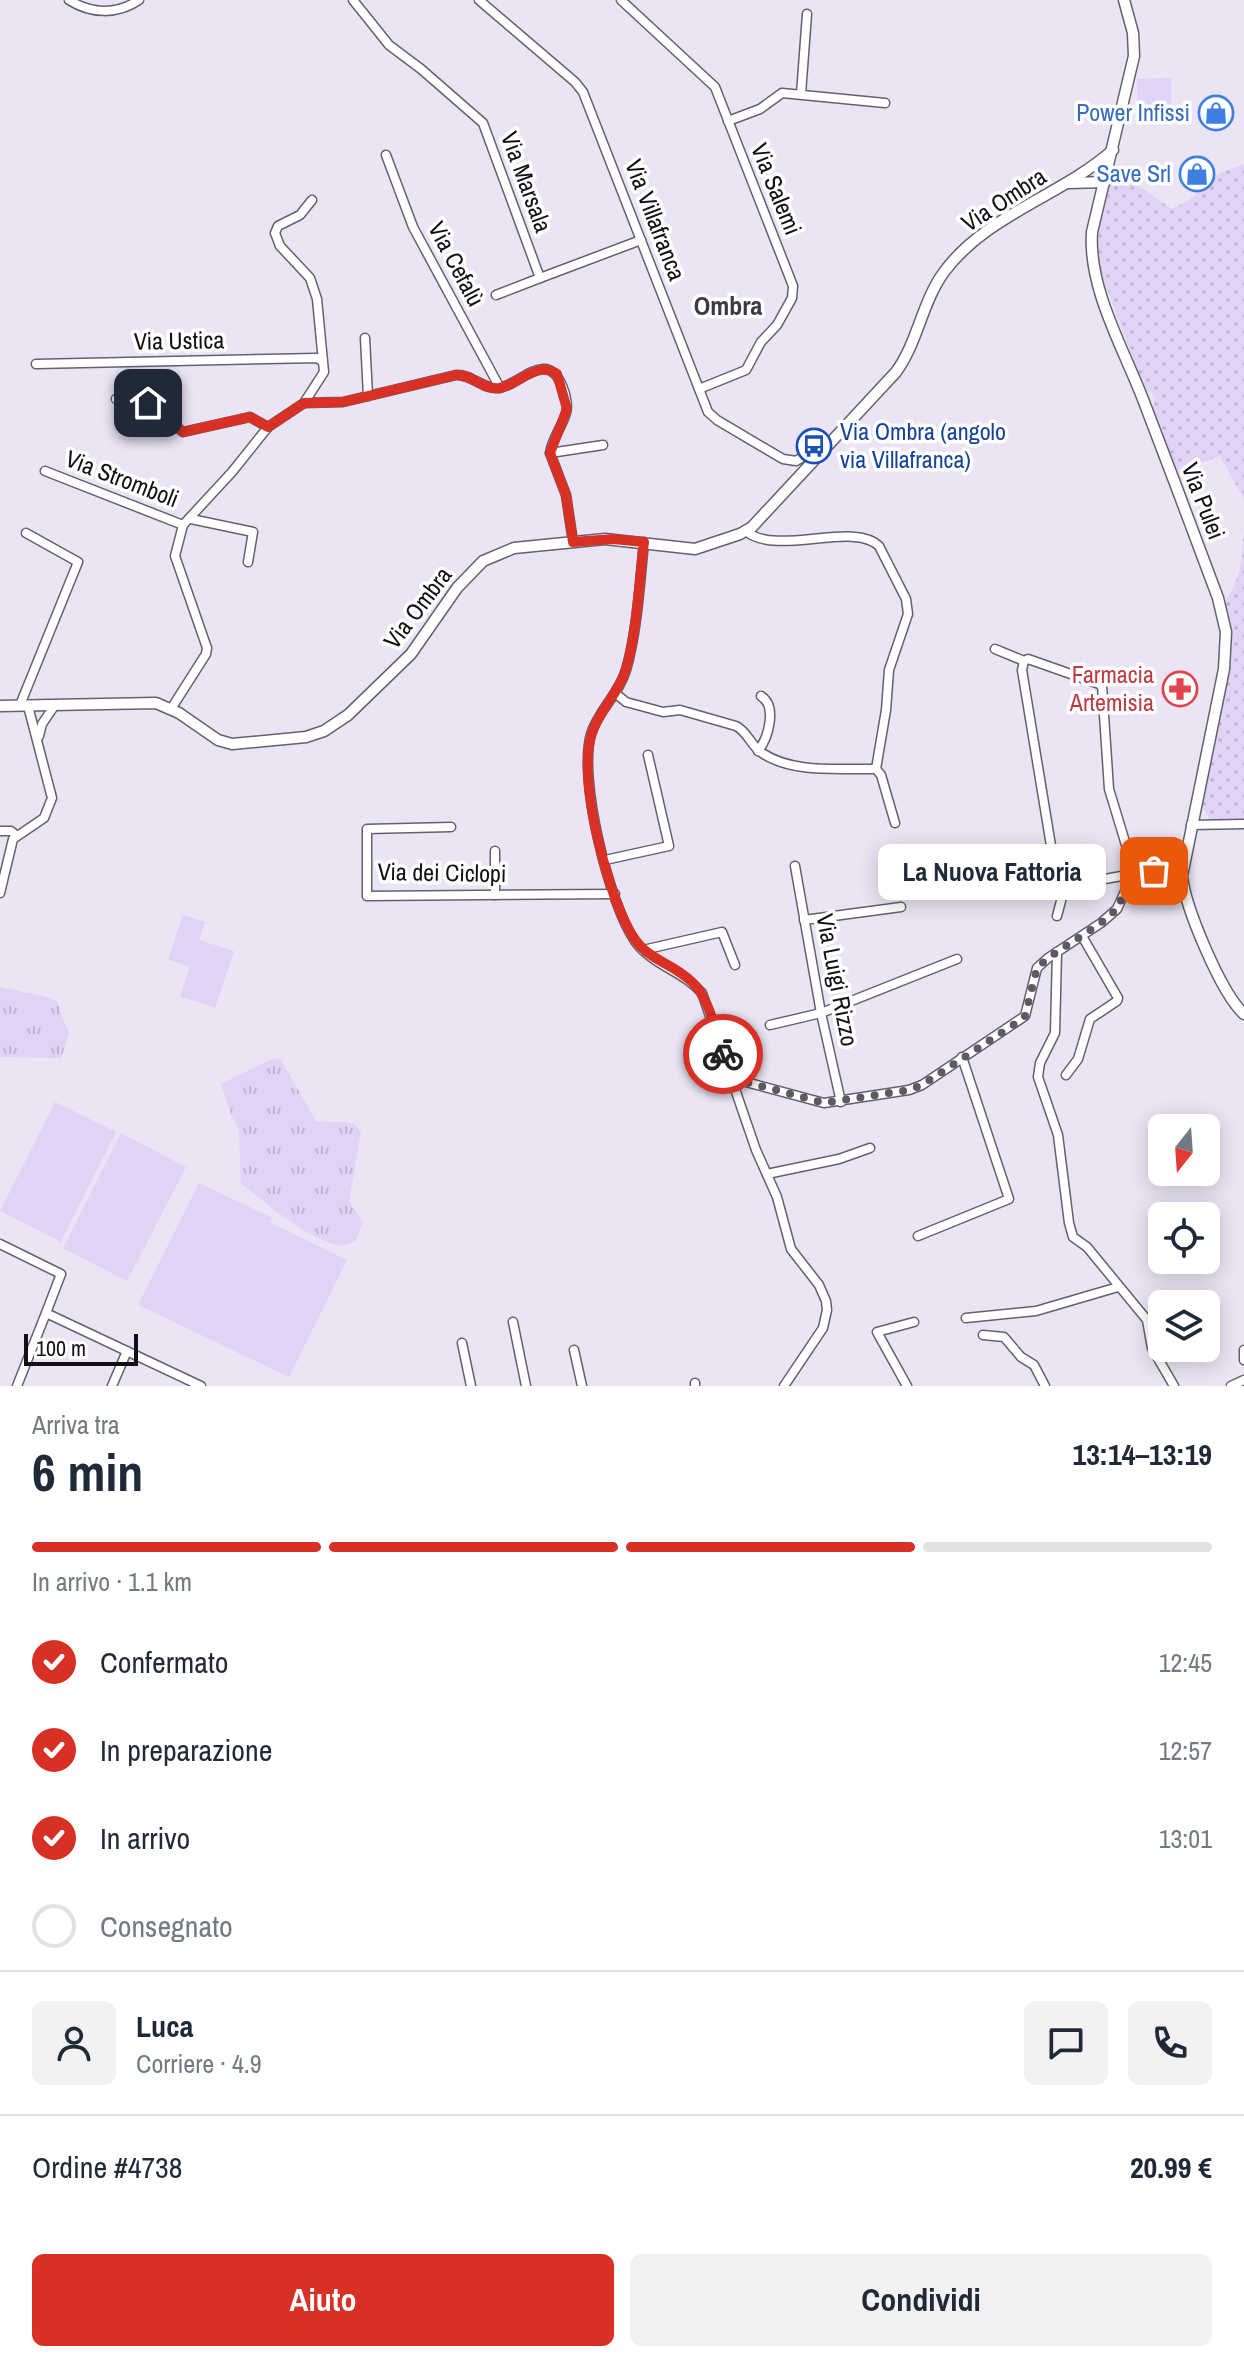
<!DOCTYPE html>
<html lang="it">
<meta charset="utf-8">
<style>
:root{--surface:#fff;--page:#f2f2f3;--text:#1f2937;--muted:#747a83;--line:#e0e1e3;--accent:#d93025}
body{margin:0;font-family:"Archivo Narrow",sans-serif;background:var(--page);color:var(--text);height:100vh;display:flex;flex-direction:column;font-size:30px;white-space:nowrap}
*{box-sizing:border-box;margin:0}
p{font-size:26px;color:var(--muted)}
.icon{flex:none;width:44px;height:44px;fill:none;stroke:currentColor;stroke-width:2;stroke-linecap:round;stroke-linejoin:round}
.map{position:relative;height:1386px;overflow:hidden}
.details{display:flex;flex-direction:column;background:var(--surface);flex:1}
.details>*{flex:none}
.needle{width:52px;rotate:197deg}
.fabs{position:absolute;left:1148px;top:1114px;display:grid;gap:16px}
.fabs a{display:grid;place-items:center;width:72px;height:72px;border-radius:12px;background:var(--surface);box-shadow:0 4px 20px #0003;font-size:40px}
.scale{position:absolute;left:24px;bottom:20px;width:114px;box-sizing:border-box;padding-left:8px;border:4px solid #121015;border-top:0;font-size:22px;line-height:28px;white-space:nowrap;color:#121015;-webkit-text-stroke:6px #fff;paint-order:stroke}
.pin{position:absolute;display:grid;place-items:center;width:68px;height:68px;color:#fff;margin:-34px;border-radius:16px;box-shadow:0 4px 12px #0006}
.courier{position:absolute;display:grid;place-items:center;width:80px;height:80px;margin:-40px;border:6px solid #d93025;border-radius:50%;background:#fff;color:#222;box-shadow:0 2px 10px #0007}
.bubble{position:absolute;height:56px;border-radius:12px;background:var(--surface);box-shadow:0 4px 20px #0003;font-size:26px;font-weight:800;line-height:56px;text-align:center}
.overview em{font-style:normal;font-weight:800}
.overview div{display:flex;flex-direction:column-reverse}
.overview{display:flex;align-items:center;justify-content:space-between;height:136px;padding:0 32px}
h1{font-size:52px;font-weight:800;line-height:60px}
.bar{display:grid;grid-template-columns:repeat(4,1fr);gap:12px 8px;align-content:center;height:96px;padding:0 32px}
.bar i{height:10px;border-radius:6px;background:var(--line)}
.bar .active{background:var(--accent)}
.bar p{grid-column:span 4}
.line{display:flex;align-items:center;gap:20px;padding:0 32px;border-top:2px solid var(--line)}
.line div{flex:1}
.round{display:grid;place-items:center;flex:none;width:84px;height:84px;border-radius:12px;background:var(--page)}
ol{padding:0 32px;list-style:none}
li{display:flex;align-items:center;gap:24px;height:88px}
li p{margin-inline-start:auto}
li .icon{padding:8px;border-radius:50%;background:var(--accent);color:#fff;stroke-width:4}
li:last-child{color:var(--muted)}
li i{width:44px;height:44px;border:4px solid var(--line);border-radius:50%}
.cta{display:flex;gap:16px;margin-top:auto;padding:16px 32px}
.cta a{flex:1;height:92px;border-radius:12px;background:var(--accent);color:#fff;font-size:32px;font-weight:800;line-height:92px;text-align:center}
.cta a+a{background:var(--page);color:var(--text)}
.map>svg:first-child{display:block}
.grass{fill:url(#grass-tufts)}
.park{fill:url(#park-dots)}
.pitch{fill:#e0d3f5}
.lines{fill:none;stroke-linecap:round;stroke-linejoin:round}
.minor-casing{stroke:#65606e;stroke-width:11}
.major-casing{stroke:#65606e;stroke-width:13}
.minor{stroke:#fff;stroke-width:8}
.major{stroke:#fff;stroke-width:10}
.done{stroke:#5e5a63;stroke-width:8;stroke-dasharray:0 14.4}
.route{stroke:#d93025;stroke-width:10}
.labels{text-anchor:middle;stroke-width:7;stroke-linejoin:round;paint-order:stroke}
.shop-label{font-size:24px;fill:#366cbe;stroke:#fff;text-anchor:end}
.street-label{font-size:24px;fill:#121015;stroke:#fff}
.transit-label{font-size:24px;fill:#164399;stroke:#fff;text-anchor:start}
.health-label{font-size:24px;fill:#be3a42;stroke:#fff;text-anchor:end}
.neighbourhood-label{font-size:26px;font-weight:bold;fill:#3d3845;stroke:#fff}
</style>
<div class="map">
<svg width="1244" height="1386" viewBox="0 0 1244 1386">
<defs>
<pattern id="grass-tufts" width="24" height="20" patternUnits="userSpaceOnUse" patternTransform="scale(2)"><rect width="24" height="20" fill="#e0d3f5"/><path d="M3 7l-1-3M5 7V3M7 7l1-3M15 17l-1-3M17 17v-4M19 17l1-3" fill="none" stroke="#bfb4d1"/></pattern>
<pattern id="park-dots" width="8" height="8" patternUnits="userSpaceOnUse" patternTransform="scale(2)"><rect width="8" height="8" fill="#e0d3f5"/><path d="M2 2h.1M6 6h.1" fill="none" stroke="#bfb4d1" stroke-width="1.8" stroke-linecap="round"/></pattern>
</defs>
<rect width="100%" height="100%" fill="#eae4f4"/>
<g class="grass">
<polygon points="0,987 50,998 57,1002 69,1034 61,1058 0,1057"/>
<path d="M274,1058L281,1060L316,1121L353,1123L361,1132L349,1201L363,1222L356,1240C350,1243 345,1247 338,1245C305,1238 268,1204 241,1184L239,1130L231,1115L221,1084Z"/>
</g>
<g class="park">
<polygon points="1244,164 1244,499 1220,456 1177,472 1152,407 1155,399 1152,393 1145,390 1098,265 1096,243 1113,173 1120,173 1172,209 1188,201 1220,173"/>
<path d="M1244,529V818L1212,823L1202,806L1230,661L1231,628L1225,602C1244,572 1241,562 1244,529Z"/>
</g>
<g class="pitch">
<polygon points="1171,78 1172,112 1155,112 1154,118 1138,118 1137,79"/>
<polygon points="183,915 205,922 199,940 234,951 215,1008 180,996 190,967 168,959"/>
<polygon points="55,1102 116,1132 61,1242 0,1211"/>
<polygon points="121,1133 186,1167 127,1281 63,1248"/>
<polygon points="199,1183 272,1218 271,1223 347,1260 289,1377 138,1305"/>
</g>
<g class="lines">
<g class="minor-casing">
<g id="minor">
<path d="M69,0C91,14 117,15 139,0"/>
<polyline points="353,0 389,45 421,69 483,123 540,278 641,240"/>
<polyline points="479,0 575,82 583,92 708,412 717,420 783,459 796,461 814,450 824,451"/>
<polyline points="621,0 715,87 793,286 792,298 777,325 761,342 746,370 699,389"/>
<polyline points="801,94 807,14"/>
<polyline points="728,121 760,109 782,93 885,103"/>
<polyline points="386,155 413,227 500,388"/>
<polyline points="496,295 540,278"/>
<polyline points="365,338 368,396"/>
<polyline points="36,364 317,358 322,361"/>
<polyline points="116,399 141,398 183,432 250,417 268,427"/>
<path d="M304,403L343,402L456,375C472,374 482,389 497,388C513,387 527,370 543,369C559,367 570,400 566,413C562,427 552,439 550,453L566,495L573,542"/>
<polyline points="550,453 603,445"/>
<polyline points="45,471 183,525"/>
<polyline points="191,519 253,532 248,562"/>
<path d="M747,532C778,556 854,521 879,546L906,599L908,614L889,670L886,710L876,769"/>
<path d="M644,542C640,581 637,633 626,670C619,694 598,711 591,734C578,778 609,904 635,941C652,965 683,971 702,993L756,1150L777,1197L791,1249L819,1285L826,1301L827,1310L823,1328L784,1386"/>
<polyline points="995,649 1024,661"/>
<path d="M615,693L626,702L663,712L680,710L736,726C748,732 751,746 762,753C794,774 839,768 876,769"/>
<polyline points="20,705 78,562 26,533"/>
<polyline points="171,709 206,654 207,648 175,556 183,525 232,472 268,427 304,403 324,372 317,299 310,278 280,246 275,233 278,226 300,215 312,200"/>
<polyline points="39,736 42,724 55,705"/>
<path d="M758,751C769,737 777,706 761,696"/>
<polyline points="876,769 881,775 895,823"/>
<polyline points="1191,825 1244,824"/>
<polyline points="451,827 367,829 367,896 615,894"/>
<polyline points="0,831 11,831 16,835"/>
<polyline points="495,851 495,895"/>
<polyline points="997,853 1052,856"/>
<polyline points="605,860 669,846 648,755"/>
<polyline points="795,866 821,1013 841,1102"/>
<polyline points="1133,868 1109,789 1102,685 1028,659 1024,661 1022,670 1057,882 1065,886 1133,874 1133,868 1184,862"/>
<polyline points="0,893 13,839 44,818 52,798 28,706"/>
<polyline points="1057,916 1065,886"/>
<polyline points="804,920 901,907"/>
<polyline points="643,950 722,932 735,965"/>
<polyline points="1057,952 1055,1033 1040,1063 1038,1077 1058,1135 1069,1223 1073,1237 1087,1247 1147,1320 1152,1348 1174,1386"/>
<polyline points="770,1025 821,1013 957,959"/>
<polyline points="1066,1075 1078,1059 1090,1019 1117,1001 1118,998 1082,936"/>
<polyline points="731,1078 824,1103 909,1090 922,1085 1025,1016 1037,968 1048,958 1101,923 1117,909 1133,874 1166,869"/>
<polyline points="767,1174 839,1159 870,1148"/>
<polyline points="918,1236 1009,1199 962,1057"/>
<polyline points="0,1244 61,1274 46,1313 201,1386"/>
<polyline points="966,1318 1036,1311 1118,1287"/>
<polyline points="513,1322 526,1386"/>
<polyline points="983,1335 1004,1337 1021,1357 1034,1365 1045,1386"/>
<polyline points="462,1343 471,1386"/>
<polyline points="574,1350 582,1386"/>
<polyline points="1244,1350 1244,1360"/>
<polyline points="695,1383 695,1386"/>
<polyline points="17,1386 46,1313"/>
<polyline points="112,1386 127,1351"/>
<polyline points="907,1386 877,1332 914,1322"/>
<polyline points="1231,1386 1244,1380"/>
</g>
</g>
<g class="major-casing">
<g id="major">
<path d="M1124,0L1133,33L1134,56L1092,232C1088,289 1124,349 1144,402C1169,467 1194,533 1218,598L1226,632L1224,669L1182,876C1185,907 1221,993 1244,1014"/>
<polyline points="1069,183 1105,182"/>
<path d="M0,706L156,703L179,713L218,740L232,744L306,737L324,731L348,715L411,654L457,588L483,561L514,548L605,539L695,549L740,534L752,527L896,372C918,342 922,302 944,272C986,215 1061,196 1113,150"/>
</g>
</g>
<use href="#minor" class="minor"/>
<use href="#major" class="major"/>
</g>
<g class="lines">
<polyline class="done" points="723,1054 731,1078 824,1103 909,1090 922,1085 1021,1020 1025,1016 1037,968 1048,958 1101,923 1117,909 1133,874 1154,871"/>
<path class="route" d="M148,403L183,432L250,417L268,427L304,403L343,402L456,375C472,374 483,390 499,388C519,385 536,360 557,374L567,409L550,453L566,495L573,542L613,539L644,542C639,582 637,631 626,669C619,693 599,710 592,733C577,778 606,886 628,928C645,962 668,959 692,982C710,999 715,1031 723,1054"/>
</g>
<defs>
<g id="shop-ring" transform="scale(1.8)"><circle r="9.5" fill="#fff" stroke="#3f7fe0" stroke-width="1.5"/><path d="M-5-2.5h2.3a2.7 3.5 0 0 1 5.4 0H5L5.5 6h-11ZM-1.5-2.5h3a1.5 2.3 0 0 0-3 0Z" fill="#3f7fe0"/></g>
<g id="bus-ring" transform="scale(1.8)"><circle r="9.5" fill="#fff" stroke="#1a4fb4" stroke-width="1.5"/><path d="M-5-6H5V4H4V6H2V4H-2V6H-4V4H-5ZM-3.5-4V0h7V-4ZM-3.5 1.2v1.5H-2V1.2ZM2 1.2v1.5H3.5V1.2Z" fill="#1a4fb4"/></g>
<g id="pharmacy-ring" transform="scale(1.8)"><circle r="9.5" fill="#fff" stroke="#e0444e" stroke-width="1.5"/><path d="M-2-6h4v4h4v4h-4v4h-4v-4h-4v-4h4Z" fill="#e0444e"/></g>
</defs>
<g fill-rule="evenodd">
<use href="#shop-ring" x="1216" y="113"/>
<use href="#shop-ring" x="1197" y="174"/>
<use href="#bus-ring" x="814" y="446"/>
<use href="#pharmacy-ring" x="1180" y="689"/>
</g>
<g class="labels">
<g class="shop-label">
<text x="1190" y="121">Power Infissi</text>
<text x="1171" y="182">Save Srl</text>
</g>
<g class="street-label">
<text transform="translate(526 182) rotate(70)" y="8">Via Marsala</text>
<text transform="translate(776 189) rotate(68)" y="8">Via Salemi</text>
<text transform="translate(1004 200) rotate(-33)" y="8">Via Ombra</text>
<text transform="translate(655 220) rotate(69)" y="8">Via Villafranca</text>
<text transform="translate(456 264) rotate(62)" y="8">Via Cefalù</text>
<text transform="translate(179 341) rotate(-1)" y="8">Via Ustica</text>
<text transform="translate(122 479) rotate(21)" y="8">Via Stromboli</text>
<text transform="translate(1203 501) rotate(69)" y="8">Via Pulei</text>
<text transform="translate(418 608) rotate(-53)" y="8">Via Ombra</text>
<text transform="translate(442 873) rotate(1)" y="8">Via dei Ciclopi</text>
<text transform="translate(837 980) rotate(79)" y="8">Via Luigi Rizzo</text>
</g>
<g class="transit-label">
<text x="840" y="440">Via Ombra (angolo<tspan x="840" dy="28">via Villafranca)</tspan></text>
</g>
<g class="health-label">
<text x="1154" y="683">Farmacia<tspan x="1154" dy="28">Artemisia</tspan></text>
</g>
<g class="neighbourhood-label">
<text x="728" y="315">Ombra</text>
</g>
</g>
</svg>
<div class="fabs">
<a><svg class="needle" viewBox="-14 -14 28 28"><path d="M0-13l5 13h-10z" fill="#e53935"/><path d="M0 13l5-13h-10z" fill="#747a83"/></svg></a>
<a><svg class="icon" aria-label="locate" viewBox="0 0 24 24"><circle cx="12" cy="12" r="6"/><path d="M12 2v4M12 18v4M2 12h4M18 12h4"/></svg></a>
<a><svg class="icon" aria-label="layers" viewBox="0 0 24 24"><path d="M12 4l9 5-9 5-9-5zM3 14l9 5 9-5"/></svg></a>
</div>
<div class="scale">100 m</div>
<div class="pin" style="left:1154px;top:871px;background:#ea580c"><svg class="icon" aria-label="bag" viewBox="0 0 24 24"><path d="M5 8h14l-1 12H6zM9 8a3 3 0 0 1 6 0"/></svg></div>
<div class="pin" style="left:148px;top:403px;background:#1f2937"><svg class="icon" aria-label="home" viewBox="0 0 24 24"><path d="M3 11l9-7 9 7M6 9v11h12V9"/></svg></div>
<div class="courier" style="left:723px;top:1054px"><svg class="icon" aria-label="bike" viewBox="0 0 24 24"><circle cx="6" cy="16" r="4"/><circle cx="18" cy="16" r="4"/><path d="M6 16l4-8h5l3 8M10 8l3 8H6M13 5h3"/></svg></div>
<div class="bubble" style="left:878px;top:844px;width:228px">La Nuova Fattoria</div>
</div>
<section class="details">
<div class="overview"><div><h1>6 min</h1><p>Arriva tra</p></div><em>13:14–13:19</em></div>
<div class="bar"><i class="active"></i><i class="active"></i><i class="active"></i><i></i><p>In arrivo · 1.1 km</p></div>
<ol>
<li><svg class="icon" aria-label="check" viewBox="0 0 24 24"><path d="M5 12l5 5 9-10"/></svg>Confermato<p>12:45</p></li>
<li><svg class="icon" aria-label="check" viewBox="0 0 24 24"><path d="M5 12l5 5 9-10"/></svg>In preparazione<p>12:57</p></li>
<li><svg class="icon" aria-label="check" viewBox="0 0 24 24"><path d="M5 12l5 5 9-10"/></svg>In arrivo<p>13:01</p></li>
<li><i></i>Consegnato</li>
</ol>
<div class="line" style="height:144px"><a class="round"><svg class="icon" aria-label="person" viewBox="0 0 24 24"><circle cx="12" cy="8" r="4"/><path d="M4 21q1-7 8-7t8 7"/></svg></a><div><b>Luca</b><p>Corriere · 4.9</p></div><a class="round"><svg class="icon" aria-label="chat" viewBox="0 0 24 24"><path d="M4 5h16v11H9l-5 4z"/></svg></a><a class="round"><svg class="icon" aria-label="phone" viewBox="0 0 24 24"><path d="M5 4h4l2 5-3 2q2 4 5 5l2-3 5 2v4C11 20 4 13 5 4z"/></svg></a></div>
<div class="line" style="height:104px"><div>Ordine #4738</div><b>20.99 €</b></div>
<div class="cta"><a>Aiuto</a><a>Condividi</a></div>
</section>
